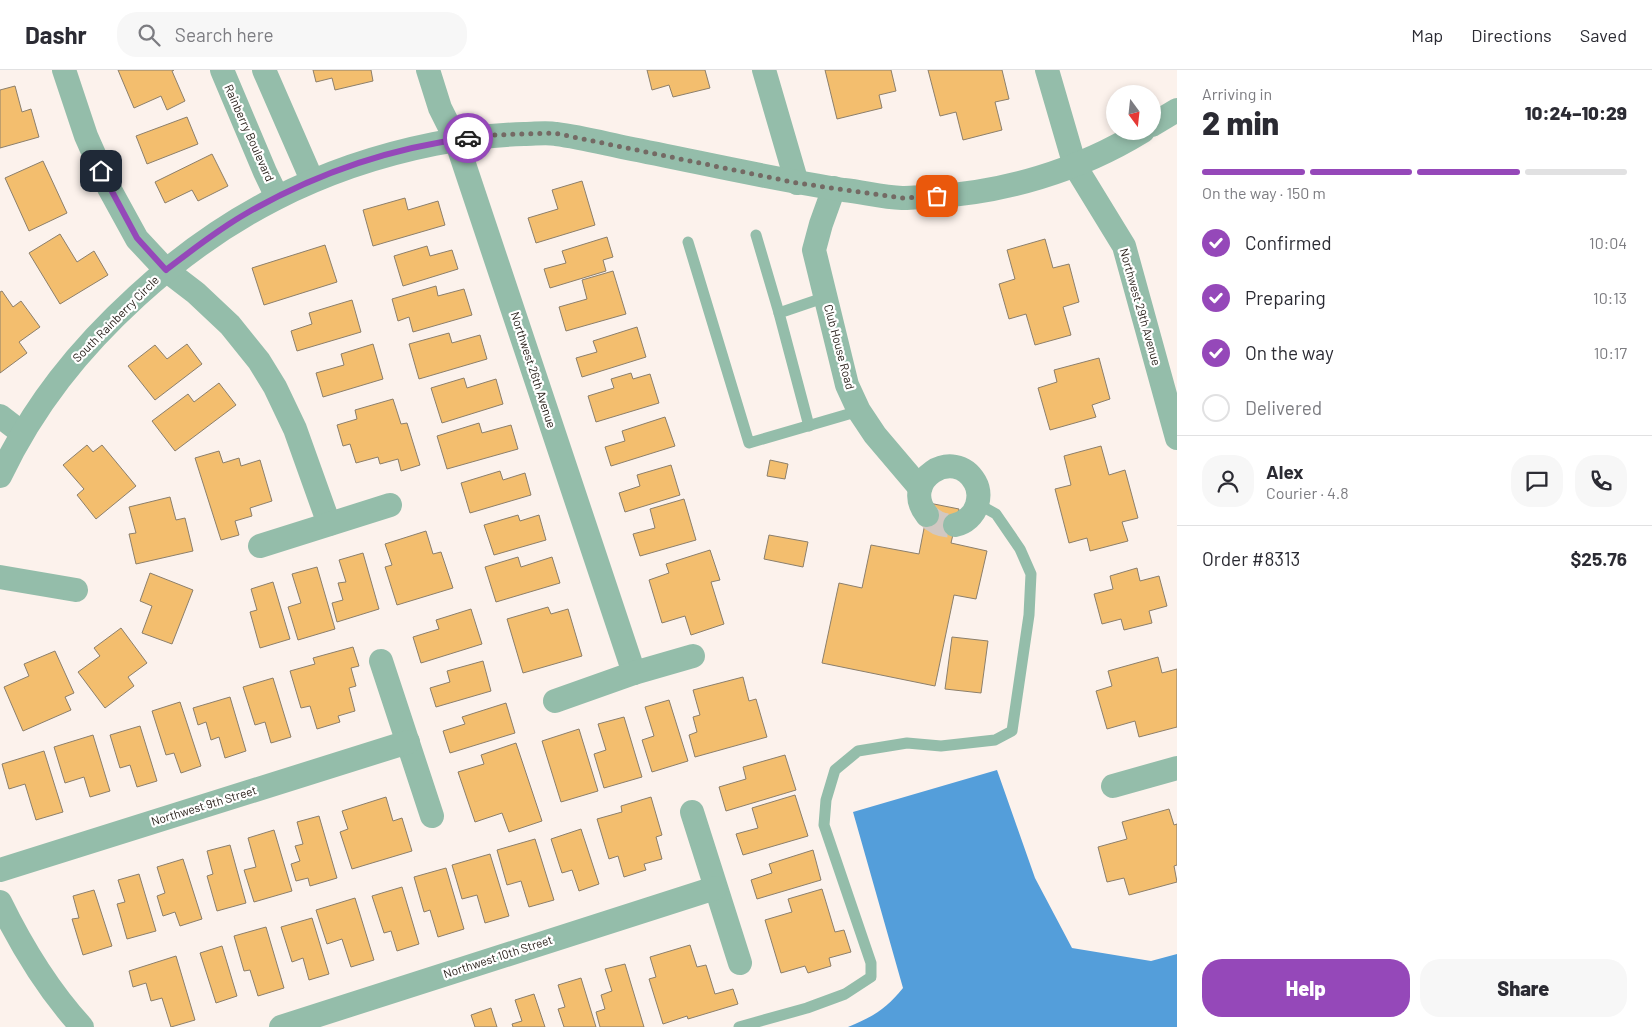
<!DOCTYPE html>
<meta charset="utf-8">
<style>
:root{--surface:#fff;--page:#f7f7f7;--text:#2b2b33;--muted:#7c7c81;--line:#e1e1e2;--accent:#9548b9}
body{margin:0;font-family:Barlow,sans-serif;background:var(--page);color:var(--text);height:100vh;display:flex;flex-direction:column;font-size:19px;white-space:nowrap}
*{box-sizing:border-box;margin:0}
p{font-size:16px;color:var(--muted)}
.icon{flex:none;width:28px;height:28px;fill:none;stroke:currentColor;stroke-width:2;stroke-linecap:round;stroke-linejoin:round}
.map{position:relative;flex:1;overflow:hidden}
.sheet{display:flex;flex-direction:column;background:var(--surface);width:475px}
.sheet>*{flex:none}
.needle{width:32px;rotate:165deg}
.tools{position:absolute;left:1106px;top:15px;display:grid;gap:10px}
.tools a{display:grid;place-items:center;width:55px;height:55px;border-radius:50%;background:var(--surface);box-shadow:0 2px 8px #0003;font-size:25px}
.pin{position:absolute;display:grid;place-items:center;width:42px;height:42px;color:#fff;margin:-21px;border-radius:10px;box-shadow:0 2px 8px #0006}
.courier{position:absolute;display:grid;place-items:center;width:50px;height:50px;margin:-25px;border:4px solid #9548b9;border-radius:50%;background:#fff;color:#222;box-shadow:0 1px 6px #0007}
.overview em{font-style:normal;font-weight:800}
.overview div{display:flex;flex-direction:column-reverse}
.overview{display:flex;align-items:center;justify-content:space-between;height:85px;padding:0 25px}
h1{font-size:32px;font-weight:800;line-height:38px}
.bar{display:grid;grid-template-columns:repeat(4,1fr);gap:8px 5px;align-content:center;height:60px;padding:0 25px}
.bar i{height:6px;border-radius:4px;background:var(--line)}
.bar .selected{background:var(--accent)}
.bar p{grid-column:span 4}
.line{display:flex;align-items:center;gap:12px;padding:0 25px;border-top:1px solid var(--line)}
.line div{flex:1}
.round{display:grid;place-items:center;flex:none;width:52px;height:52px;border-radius:20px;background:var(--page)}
ol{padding:0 25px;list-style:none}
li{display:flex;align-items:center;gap:15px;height:55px}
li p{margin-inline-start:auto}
li .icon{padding:5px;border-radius:50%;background:var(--accent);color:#fff;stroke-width:4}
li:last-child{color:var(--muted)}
li i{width:28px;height:28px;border:2px solid var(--line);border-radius:50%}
.primary-button{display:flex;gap:10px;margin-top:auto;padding:10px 25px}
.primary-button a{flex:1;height:58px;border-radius:20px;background:var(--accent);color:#fff;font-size:20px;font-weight:800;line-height:58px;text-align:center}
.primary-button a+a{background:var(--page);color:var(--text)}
header{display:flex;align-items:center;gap:30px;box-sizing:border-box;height:70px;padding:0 25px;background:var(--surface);border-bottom:1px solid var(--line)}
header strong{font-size:24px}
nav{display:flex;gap:28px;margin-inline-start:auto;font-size:18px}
.search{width:350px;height:45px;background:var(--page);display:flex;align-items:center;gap:12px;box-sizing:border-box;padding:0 18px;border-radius:20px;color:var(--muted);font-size:19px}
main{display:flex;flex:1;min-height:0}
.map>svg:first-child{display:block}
.water{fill:#549eda}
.building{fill:#f3be6e;stroke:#8c7f6b}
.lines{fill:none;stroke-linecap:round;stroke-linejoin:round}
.minor-tunnel{stroke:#d2c8c2;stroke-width:24;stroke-dasharray:24 12;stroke-linecap:butt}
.service{stroke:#94bdaa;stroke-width:11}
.minor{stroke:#94bdaa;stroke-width:24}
.done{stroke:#746a64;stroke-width:5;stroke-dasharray:0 9}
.route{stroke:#9548b9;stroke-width:6}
.labels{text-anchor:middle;stroke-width:4.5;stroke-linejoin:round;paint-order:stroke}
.street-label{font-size:12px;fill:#2a211b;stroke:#fff}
</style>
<header>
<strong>Dashr</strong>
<div class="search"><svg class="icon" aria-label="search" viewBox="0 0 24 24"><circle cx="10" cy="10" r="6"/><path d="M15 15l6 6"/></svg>Search here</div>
<nav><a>Map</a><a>Directions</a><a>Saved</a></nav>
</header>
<main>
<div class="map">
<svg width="1177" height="957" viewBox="0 0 1177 957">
<rect width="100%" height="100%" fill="#fcf2ec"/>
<path class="water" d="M997,700L1035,808L1072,878L1151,891L1177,884V957H848C873,947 887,938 903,918L853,742Z"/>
<g class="building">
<polygon points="118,0 174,0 172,1 185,31 167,40 161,26 134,38"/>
<polygon points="313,0 371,0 373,11 335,20 332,8 316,12"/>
<polygon points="647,0 705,0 710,18 673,27 669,15 652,20"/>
<polygon points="825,0 891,0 896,21 879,25 882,38 837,49"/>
<polygon points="928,0 1002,0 1009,29 995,32 1002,60 963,70 956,42 940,46"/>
<polygon points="15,16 22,42 31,39 39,67 0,78 0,20"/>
<polygon points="187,47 198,74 147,94 136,66"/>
<polygon points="212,84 228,116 198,131 192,120 165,133 155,112"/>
<polygon points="43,91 67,143 29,161 5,108"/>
<polygon points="582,111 595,155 536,173 528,148 558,139 552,120"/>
<polygon points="405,128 408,140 438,131 445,155 373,176 363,140"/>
<polygon points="60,164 77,192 94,181 108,205 60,234 29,183"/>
<polygon points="607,167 613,187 603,190 606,201 550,218 544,199 566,193 562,181"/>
<polygon points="1045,169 1053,198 1069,194 1079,232 1063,237 1071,265 1035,275 1026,244 1009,249 999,214 1015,209 1007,180"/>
<polygon points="325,175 337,212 264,235 252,198"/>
<polygon points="427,176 430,186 452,180 458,199 403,216 394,186"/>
<polygon points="613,201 626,244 566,261 559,237 587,229 582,210"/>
<polygon points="436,216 438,226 464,219 472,245 413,262 409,247 398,251 392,229"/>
<polygon points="2,221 13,237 21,231 40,257 19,272 27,283 0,303 0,222"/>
<polygon points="352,230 361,262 297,281 291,261 312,254 309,243"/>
<polygon points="637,257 646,287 582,307 576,288 597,282 593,271"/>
<polygon points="449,263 452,273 480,265 487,289 419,309 409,274"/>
<polygon points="187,274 202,294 155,330 128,296 155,275 167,289"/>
<polygon points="373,274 383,309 323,327 316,303 344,295 341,284"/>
<polygon points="1099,288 1110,329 1092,335 1096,347 1050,360 1038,318 1057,312 1054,300"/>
<polygon points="631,303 633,309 650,304 659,333 596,352 588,326 614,318 611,309"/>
<polygon points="464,308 467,318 496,309 503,334 442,353 431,318"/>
<polygon points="219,313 236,335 175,381 152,351 188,324 194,332"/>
<polygon points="393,329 401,354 407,353 420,395 401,401 398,389 380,394 378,387 356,393 350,374 343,376 337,355 357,349 355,340"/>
<polygon points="665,347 675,376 611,396 605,377 625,371 622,361"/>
<polygon points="479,353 482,363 511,355 518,379 447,399 437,366"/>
<polygon points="87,375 93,382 102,375 136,416 96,449 77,425 84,419 63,395"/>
<polygon points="1101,376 1109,405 1125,400 1138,448 1122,452 1128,471 1090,481 1087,468 1069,473 1055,419 1071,415 1064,386"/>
<polygon points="219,381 223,393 239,388 241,396 260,390 272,431 250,438 252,446 235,451 239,465 221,470 195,388"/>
<polygon points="770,390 788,394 785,409 767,406"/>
<polygon points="671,395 680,425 625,442 619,423 640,416 637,405"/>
<polygon points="500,401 503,410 525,403 531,425 470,443 461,413"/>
<polygon points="170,427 176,450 185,448 193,481 136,494 129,464 136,463 129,437"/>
<polygon points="684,429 696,470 640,486 633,464 655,458 650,439"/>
<polygon points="929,433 959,439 951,473 987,481 976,529 954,525 935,616 822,593 839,513 862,518 871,475 919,484"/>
<polygon points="518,445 520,451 539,445 546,470 494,485 484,455"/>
<polygon points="426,461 433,484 441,482 453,518 397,535 385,497 392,495 385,474"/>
<polygon points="769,465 808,472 803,497 764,489"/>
<polygon points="710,480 720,510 711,512 724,554 691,565 685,546 662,553 649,510 669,503 666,494"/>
<polygon points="363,483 379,539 337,552 332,533 343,530 338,513 346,512 339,490"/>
<polygon points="518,487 521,497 552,487 560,513 496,532 485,497"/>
<polygon points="317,497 335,559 298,570 288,537 301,533 292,504"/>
<polygon points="1137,498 1140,511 1159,506 1167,536 1149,541 1152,553 1124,560 1121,549 1102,554 1094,524 1113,519 1110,506"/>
<polygon points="150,503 193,520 172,574 142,563 152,536 140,531"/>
<polygon points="273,512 290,569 260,578 250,542 257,540 251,519"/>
<polygon points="548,537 551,544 568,539 582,586 523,603 507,549"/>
<polygon points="471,539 482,574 421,593 413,567 439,559 436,550"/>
<polygon points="121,558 147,593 128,607 134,616 105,638 78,602 100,586 94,578"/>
<polygon points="952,567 988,571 981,623 945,619"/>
<polygon points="353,577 359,596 351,598 356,616 349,618 355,641 338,646 340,652 317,659 310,636 301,638 290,601 315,594 313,588"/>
<polygon points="55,581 74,623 65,627 71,640 23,661 4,617 29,606 24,594"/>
<polygon points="1158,587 1162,603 1177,599 1177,657 1139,667 1135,651 1107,659 1096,621 1112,616 1108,601"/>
<polygon points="483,591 491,621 436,637 430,618 450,612 447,601"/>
<polygon points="743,607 749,631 756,629 767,667 695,687 689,665 697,662 693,647 700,645 693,620"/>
<polygon points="273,608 291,667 271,673 265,652 255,655 243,617"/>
<polygon points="230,627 246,681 225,688 219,667 211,670 206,652 198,655 193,638"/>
<polygon points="669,630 688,691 652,702 642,670 654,666 645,637"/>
<polygon points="180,632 201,696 181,703 174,683 166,685 152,641"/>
<polygon points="506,633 515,663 450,683 443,661 465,654 462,647"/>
<polygon points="624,647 642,707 604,718 594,684 606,680 598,654"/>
<polygon points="140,656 157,711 137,717 130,695 120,698 110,665"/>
<polygon points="579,659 598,721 561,732 542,671"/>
<polygon points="93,665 110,721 90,727 84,707 65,713 54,677"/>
<polygon points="516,673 542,751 509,762 502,743 475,752 458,702 484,694 481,685"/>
<polygon points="44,681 63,742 36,750 25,714 9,719 2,694"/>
<polygon points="785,685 796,720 726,741 719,717 746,709 743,697"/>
<polygon points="795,725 808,766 743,785 736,764 758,758 752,738"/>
<polygon points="386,727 393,751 402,748 412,781 352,799 340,762 348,759 342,741"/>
<polygon points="651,727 662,765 656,767 662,789 644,794 646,800 624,807 618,786 609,789 597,749 622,742 621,736"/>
<polygon points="1169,739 1174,755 1177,754 1177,795 1174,796 1177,812 1129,825 1124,808 1107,812 1098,777 1127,769 1122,752"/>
<polygon points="319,746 337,808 310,816 308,808 296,811 291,794 300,791 295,776 303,774 297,752"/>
<polygon points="581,759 599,814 579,821 572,800 562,803 551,769"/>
<polygon points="274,760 292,821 254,832 244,800 256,797 248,768"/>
<polygon points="535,769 554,830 529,837 521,811 507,815 497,780"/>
<polygon points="230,775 246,833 217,841 207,806 213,804 207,781"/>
<polygon points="813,780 821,810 757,829 751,810 772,803 769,794"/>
<polygon points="490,784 509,846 485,853 477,825 462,829 452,795"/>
<polygon points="183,789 202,849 180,856 175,842 163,846 157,826 165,823 157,797"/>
<polygon points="446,798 464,859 438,867 430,840 424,842 414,807"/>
<polygon points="139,804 156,861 127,869 117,834 125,832 118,810"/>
<polygon points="402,817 419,874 397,881 391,861 384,863 372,826"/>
<polygon points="822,819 835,862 844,860 851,882 829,888 831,896 808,903 805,896 781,903 765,850 792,842 788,829"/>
<polygon points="94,820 112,876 83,885 72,849 79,848 73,826"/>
<polygon points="355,828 374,890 351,897 342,869 327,874 316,840"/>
<polygon points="312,848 329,904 309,910 303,888 292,892 281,857"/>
<polygon points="266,857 284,918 258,926 250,900 244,901 234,866"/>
<polygon points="690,875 697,897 706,895 715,924 733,919 738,934 688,949 687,946 663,954 649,909 656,907 650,887"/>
<polygon points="222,876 237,926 216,933 200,883"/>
<polygon points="176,886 195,950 171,957 162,928 151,931 146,913 133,917 129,901"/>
<polygon points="625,894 644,957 600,957 596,942 605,939 601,925 612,921 605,899"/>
<polygon points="581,908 596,957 564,957 558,939 565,937 558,915"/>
<polygon points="534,924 545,957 513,957 512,954 522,951 515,930"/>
<polygon points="491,938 497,957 475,957 471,945"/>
</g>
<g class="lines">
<path class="minor-tunnel" d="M927,445C935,453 944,457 955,455"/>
<g class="service">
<polyline points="756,165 779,243"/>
<polyline points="688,172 749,373 859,341"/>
<polyline points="809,356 779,243 826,227"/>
<polyline points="739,957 807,938 845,924 871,907 871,893 824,755 826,730 835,700 858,681 907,673 941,676 995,670 1012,661 1029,545 1031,504 1020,479 996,444 978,434"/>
</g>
<g class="minor">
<polyline points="64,0 86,66 109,118 137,169 166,200 196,223 230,255 259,291 275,317 295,359 329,454"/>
<polyline points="222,0 265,102 277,127"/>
<polyline points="264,0 312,110"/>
<polyline points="428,0 440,38 456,70 634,603"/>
<polyline points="764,0 797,113"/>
<polyline points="1047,0 1075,96 1124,176 1177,368"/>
<polyline points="1152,55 1177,40"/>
<polyline points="834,118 821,154 814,180 847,315 859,341 875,365 920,418"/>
<polyline points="0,346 22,363"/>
<path d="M0,406C34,335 79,279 137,226C223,147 319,97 434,74C464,68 493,65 524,64C535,64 546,62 556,64C580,67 603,73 627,78C699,92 771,109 844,120C863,122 882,127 902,128C910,128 919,127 928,127C1003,123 1078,101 1143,61"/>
<path d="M927,445C899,411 954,375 975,412C979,419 979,428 977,435C974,445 965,453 955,455"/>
<polyline points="260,476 390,435"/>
<polyline points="0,507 76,520"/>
<polyline points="381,591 432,746"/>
<polyline points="555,631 634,603 693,586"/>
<polyline points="1113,716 1177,698"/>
<polyline points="692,742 740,893"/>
<polyline points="0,800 408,672"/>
<path d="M0,832C22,877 48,920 82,957"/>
<polyline points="281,957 715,818"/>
</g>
</g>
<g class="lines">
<polyline class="done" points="468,68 494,65 554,63 797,113 902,128 937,126"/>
<path class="route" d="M101,101L137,168L166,200C192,180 219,159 247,143C315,104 391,78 468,68"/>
</g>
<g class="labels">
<g class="street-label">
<text transform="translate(249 63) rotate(66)" y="4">Rainberry Boulevard</text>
<text transform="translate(1140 237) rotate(74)" y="4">Northwest 29th Avenue</text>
<text transform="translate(116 249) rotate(-45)" y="4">South Rainberry Circle</text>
<text transform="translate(839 277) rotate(75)" y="4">Club House Road</text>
<text transform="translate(533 300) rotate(72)" y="4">Northwest 26th Avenue</text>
<text transform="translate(204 736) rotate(-17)" y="4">Northwest 9th Street</text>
<text transform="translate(498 887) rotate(-18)" y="4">Northwest 10th Street</text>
</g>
</g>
</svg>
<div class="tools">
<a><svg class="needle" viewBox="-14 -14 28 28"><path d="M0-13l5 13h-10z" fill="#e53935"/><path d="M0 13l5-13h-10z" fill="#7c7c81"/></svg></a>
</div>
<div class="pin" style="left:937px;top:126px;background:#ea580c"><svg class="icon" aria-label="bag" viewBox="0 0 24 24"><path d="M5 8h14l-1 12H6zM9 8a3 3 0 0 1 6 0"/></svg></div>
<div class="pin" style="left:101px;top:101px;background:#1f2937"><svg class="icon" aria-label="home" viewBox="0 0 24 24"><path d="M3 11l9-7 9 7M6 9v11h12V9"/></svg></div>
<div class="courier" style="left:468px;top:68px"><svg class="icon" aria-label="car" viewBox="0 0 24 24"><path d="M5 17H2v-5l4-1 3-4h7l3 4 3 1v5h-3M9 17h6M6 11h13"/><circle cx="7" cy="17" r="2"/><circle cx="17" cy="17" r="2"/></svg></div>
</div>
<section class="sheet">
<div class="overview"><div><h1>2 min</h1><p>Arriving in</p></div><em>10:24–10:29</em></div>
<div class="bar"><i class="selected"></i><i class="selected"></i><i class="selected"></i><i></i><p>On the way · 150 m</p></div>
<ol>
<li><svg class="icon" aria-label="check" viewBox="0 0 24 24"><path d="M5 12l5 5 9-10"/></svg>Confirmed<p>10:04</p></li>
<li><svg class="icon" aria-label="check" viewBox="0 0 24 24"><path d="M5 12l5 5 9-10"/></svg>Preparing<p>10:13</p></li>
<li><svg class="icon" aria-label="check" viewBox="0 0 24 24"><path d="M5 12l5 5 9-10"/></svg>On the way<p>10:17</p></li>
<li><i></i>Delivered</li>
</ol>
<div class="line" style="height:90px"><a class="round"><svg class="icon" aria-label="person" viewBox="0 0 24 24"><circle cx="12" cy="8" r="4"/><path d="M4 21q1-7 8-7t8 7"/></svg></a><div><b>Alex</b><p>Courier · 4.8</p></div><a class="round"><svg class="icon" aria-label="chat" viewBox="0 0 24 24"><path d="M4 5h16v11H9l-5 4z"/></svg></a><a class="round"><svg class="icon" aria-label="phone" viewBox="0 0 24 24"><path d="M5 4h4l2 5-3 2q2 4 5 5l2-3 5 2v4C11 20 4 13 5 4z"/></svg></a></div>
<div class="line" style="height:65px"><div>Order #8313</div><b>$25.76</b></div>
<div class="primary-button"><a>Help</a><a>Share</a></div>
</section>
</main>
